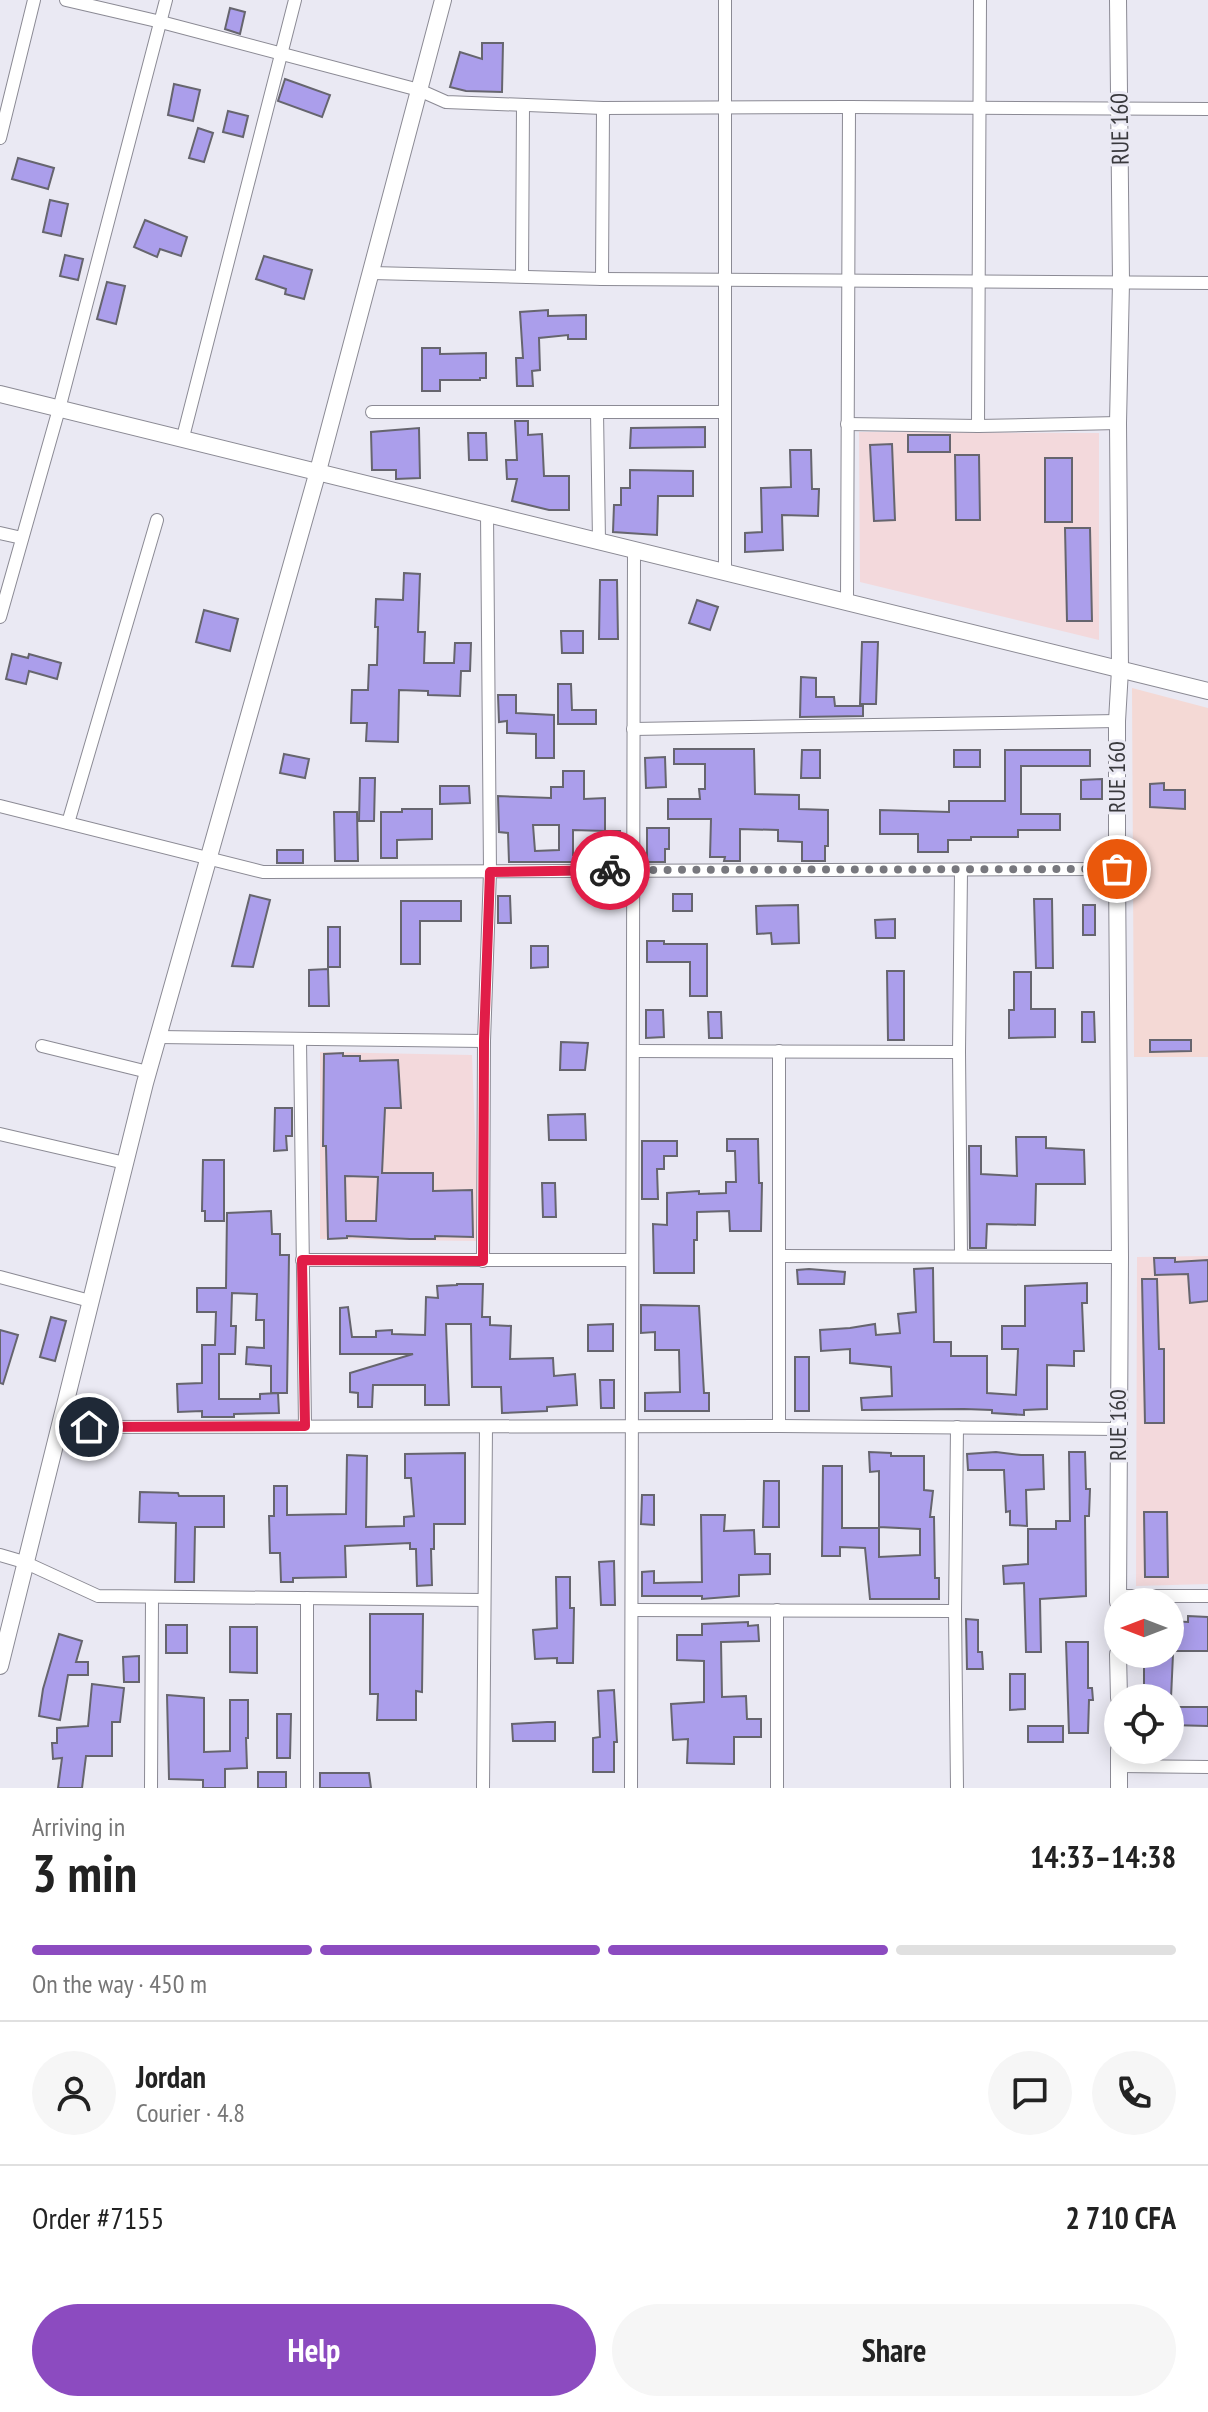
<!DOCTYPE html>
<meta charset="utf-8">
<style>
:root{--surface:#fff;--page:#f6f6f6;--text:#222;--muted:#767676;--line:#e0e0e0;--accent:#8c4bc0}
body{margin:0;font-family:"PT Sans Narrow",sans-serif;background:var(--page);color:var(--text);height:100vh;display:flex;flex-direction:column;font-size:30px;white-space:nowrap}
*{box-sizing:border-box;margin:0}
p{font-size:26px;color:var(--muted)}
.icon{flex:none;width:44px;height:44px;fill:none;stroke:currentColor;stroke-width:2;stroke-linecap:round;stroke-linejoin:round}
.map{position:relative;height:1788px;overflow:hidden}
.sheet{display:flex;flex-direction:column;background:var(--surface);flex:1}
.sheet>*{flex:none}
.needle{width:52px;rotate:270deg}
.fabs{position:absolute;left:1104px;top:1588px;display:grid;gap:16px}
.fabs a{display:grid;place-items:center;width:80px;height:80px;border-radius:50%;background:var(--surface);box-shadow:0 4px 20px #0003;font-size:40px}
.pin{position:absolute;display:grid;place-items:center;width:68px;height:68px;color:#fff;margin:-34px;border:4px solid #fff;border-radius:50%;box-shadow:0 2px 8px #0007}
.courier{position:absolute;display:grid;place-items:center;width:80px;height:80px;margin:-40px;border:6px solid #e11d48;border-radius:50%;background:#fff;color:#222;box-shadow:0 2px 10px #0007}
.summary em{font-style:normal;font-weight:700}
.summary div{display:flex;flex-direction:column-reverse}
.summary{display:flex;align-items:center;justify-content:space-between;height:136px;padding:0 32px}
h1{font-size:52px;font-weight:700;line-height:60px}
.bar{display:grid;grid-template-columns:repeat(4,1fr);gap:12px 8px;align-content:center;height:96px;padding:0 32px}
.bar i{height:10px;border-radius:6px;background:var(--line)}
.bar .active{background:var(--accent)}
.bar p{grid-column:span 4}
.line{display:flex;align-items:center;gap:20px;padding:0 32px;border-top:2px solid var(--line)}
.line div{flex:1}
.round{display:grid;place-items:center;flex:none;width:84px;height:84px;border-radius:42px;background:var(--page)}
.action{display:flex;gap:16px;margin-top:auto;padding:16px 32px}
.action a{flex:1;height:92px;border-radius:48px;background:var(--accent);color:#fff;font-size:32px;font-weight:700;line-height:92px;text-align:center}
.action a+a{background:var(--page);color:var(--text)}
.map>svg:first-child{display:block}
.commercial{fill:#f4d9d5}
.education{fill:#f3d9dc}
.building{fill:#ab9eeb;stroke:#66656e;stroke-width:2;fill-rule:evenodd}
.lines{fill:none;stroke-linecap:round;stroke-linejoin:round}
.minor-casing{stroke:#8b8a94;stroke-width:14}
.tertiary-casing{stroke:#8b8a94;stroke-width:18}
.minor{stroke:#fff;stroke-width:12}
.tertiary{stroke:#fff;stroke-width:16}
.done{stroke:#77777d;stroke-width:8;stroke-dasharray:0 14.4}
.route{stroke:#e11d48;stroke-width:10}
.labels{text-anchor:middle;stroke-width:6;stroke-linejoin:round;paint-order:stroke}
.street-label{font-size:24px;fill:#39393d;stroke:#eae9f3}
</style>
<div class="map">
<svg width="1208" height="1788" viewBox="0 0 1208 1788">
<rect width="100%" height="100%" fill="#eae9f3"/>
<polygon class="commercial" points="1132,688 1208,708 1208,1057 1134,1057"/>
<g class="education">
<polygon points="859,432 1099,433 1099,640 860,582"/>
<polygon points="320,1052 472,1055 479,1241 320,1239"/>
<polygon points="1208,1256 1208,1584 1136,1586 1137,1257"/>
</g>
<g class="building">
<polygon points="230,8 245,12 240,34 225,29"/>
<polygon points="482,43 503,43 502,92 466,91 450,87 460,52 482,59"/>
<polygon points="285,79 330,95 322,117 278,101"/>
<polygon points="174,84 200,90 193,121 168,115"/>
<polygon points="228,111 248,116 243,137 223,132"/>
<polygon points="198,128 213,133 204,162 189,158"/>
<polygon points="18,158 54,168 48,189 12,179"/>
<polygon points="50,200 68,204 61,236 43,232"/>
<polygon points="145,220 187,237 181,256 160,249 157,257 134,247"/>
<polygon points="65,255 83,259 78,280 60,276"/>
<polygon points="264,256 312,270 304,299 285,294 286,289 256,279"/>
<polygon points="107,282 125,286 116,324 97,319"/>
<polygon points="548,310 548,316 586,315 586,339 568,339 568,335 539,338 540,370 532,371 533,386 517,386 516,358 523,358 520,312"/>
<polygon points="422,348 440,348 440,354 486,353 486,378 480,378 480,380 440,380 440,391 422,391"/>
<polygon points="515,421 528,421 528,435 542,434 544,476 569,476 569,510 549,510 512,501 517,479 507,479 506,460 517,460"/>
<polygon points="705,427 705,447 630,448 631,428"/>
<polygon points="419,428 420,478 396,479 396,470 372,470 371,432"/>
<polygon points="468,433 486,433 487,460 469,460"/>
<rect x="908" y="435" width="42" height="17"/>
<polygon points="892,444 895,520 874,521 870,445"/>
<polygon points="790,450 811,450 812,489 819,489 818,516 782,515 783,550 745,552 745,533 762,532 761,488 791,487"/>
<polygon points="955,455 979,455 980,520 956,520"/>
<rect x="1045" y="458" width="27" height="64"/>
<polygon points="630,470 693,471 693,496 658,496 657,535 613,532 614,505 621,505 621,488 630,488"/>
<polygon points="1065,528 1090,528 1092,621 1067,621"/>
<polygon points="404,573 420,574 418,632 425,632 424,663 454,663 455,643 471,643 470,671 461,671 460,696 428,695 428,691 399,690 398,742 366,741 367,723 351,723 352,690 368,690 369,665 377,665 378,627 375,627 376,599 403,600"/>
<polygon points="600,580 617,580 618,639 599,639"/>
<polygon points="697,600 718,607 710,630 689,623"/>
<polygon points="204,610 238,619 230,651 196,642"/>
<polygon points="561,631 583,631 583,653 562,653"/>
<polygon points="862,642 878,642 876,704 860,704"/>
<polygon points="12,654 28,658 29,654 61,663 57,679 29,671 26,684 6,679"/>
<polygon points="801,677 816,678 816,697 834,697 835,706 863,706 863,716 800,717"/>
<polygon points="558,684 571,684 572,710 596,710 596,724 558,724"/>
<polygon points="498,695 516,695 516,713 554,715 554,758 536,758 536,734 507,733 507,721 499,722"/>
<polygon points="674,749 754,749 755,794 799,795 799,809 828,810 828,846 825,846 825,861 802,861 802,842 778,841 778,830 740,829 740,861 724,861 725,857 710,857 711,819 668,819 668,799 700,799 699,789 705,789 705,764 674,764"/>
<polygon points="802,750 820,750 820,778 801,778"/>
<rect x="954" y="750" width="26" height="17"/>
<polygon points="1005,750 1090,750 1090,766 1021,766 1021,814 1060,814 1060,830 1018,830 1018,837 971,837 971,840 948,840 948,852 918,852 918,834 880,834 880,810 949,812 949,801 1005,801"/>
<polygon points="284,754 309,759 305,778 280,773"/>
<polygon points="665,757 666,787 646,788 645,758"/>
<path d="M563,771H584V799L605,798V831L573,830V855L599,854L600,831H620L617,862H509L508,833L499,832L498,796L551,798V787H563ZM533,825H559V850L535,851Z"/>
<polygon points="360,778 375,778 374,821 359,821"/>
<polygon points="1102,779 1102,799 1081,799 1081,780"/>
<polygon points="1164,783 1164,790 1185,790 1185,809 1150,807 1150,784"/>
<polygon points="440,786 469,786 470,803 440,804"/>
<polygon points="402,809 432,809 432,839 397,840 397,858 381,858 381,812 402,812"/>
<polygon points="334,812 357,812 358,861 335,861"/>
<polygon points="647,828 669,828 669,849 665,849 665,862 647,862"/>
<rect x="277" y="850" width="26" height="13"/>
<rect x="673" y="894" width="19" height="17"/>
<polygon points="250,895 270,900 253,967 232,966"/>
<polygon points="498,896 510,896 511,923 498,923"/>
<polygon points="1034,899 1052,899 1053,968 1036,968"/>
<polygon points="401,901 461,901 461,921 420,921 420,964 401,964"/>
<polygon points="798,905 799,943 772,944 771,933 757,934 756,906"/>
<rect x="1083" y="905" width="12" height="30"/>
<polygon points="895,919 895,938 876,938 875,920"/>
<rect x="328" y="927" width="12" height="40"/>
<polygon points="647,941 664,941 664,944 707,944 707,996 690,996 690,962 647,962"/>
<polygon points="531,946 548,946 548,967 531,968"/>
<polygon points="328,969 329,1006 309,1006 309,970"/>
<polygon points="887,971 904,971 904,1040 888,1040"/>
<polygon points="1014,972 1031,972 1031,1009 1055,1009 1055,1037 1009,1038 1009,1010 1014,1010"/>
<polygon points="646,1010 663,1010 664,1037 646,1038"/>
<polygon points="708,1012 721,1012 722,1038 709,1038"/>
<polygon points="1082,1012 1094,1012 1095,1042 1082,1042"/>
<polygon points="1150,1040 1191,1040 1191,1051 1150,1052"/>
<polygon points="561,1042 588,1043 585,1070 560,1070"/>
<path d="M343,1053V1056H360V1061L398,1060L401,1108H385L382,1173H433V1191L472,1190L473,1237L435,1236V1239H410L347,1236V1238L328,1239L326,1146H323L324,1054ZM345,1176L378,1177L376,1221H346Z"/>
<polygon points="275,1108 292,1108 292,1136 286,1136 287,1150 274,1151"/>
<polygon points="585,1114 586,1140 549,1140 548,1115"/>
<polygon points="1016,1137 1046,1137 1046,1148 1084,1150 1085,1184 1036,1184 1035,1225 987,1224 986,1248 970,1248 969,1146 981,1146 981,1174 1017,1176"/>
<polygon points="727,1139 758,1139 759,1183 762,1183 761,1231 730,1231 729,1211 697,1212 697,1240 694,1240 694,1273 654,1273 653,1224 667,1225 667,1193 699,1191 699,1194 726,1193 726,1182 736,1182 735,1151 727,1151"/>
<polygon points="642,1141 677,1141 677,1156 664,1156 664,1169 657,1169 658,1199 642,1199"/>
<polygon points="203,1160 224,1160 224,1221 205,1221 205,1211 202,1211"/>
<polygon points="542,1183 555,1183 556,1217 543,1217"/>
<polygon points="271,1211 272,1234 280,1234 280,1255 289,1255 287,1393 271,1393 271,1366 246,1364 247,1347 264,1348 264,1320 256,1320 257,1294 232,1293 231,1326 236,1326 235,1354 219,1354 219,1399 260,1399 260,1394 278,1393 279,1413 234,1414 234,1417 202,1417 202,1411 178,1412 177,1384 202,1383 202,1345 215,1345 216,1312 197,1312 197,1288 226,1288 227,1213"/>
<polygon points="1154,1258 1175,1258 1175,1262 1208,1260 1208,1301 1190,1303 1188,1274 1155,1275"/>
<polygon points="933,1268 934,1342 951,1342 951,1356 987,1356 987,1393 1016,1395 1018,1349 1002,1349 1002,1326 1025,1326 1025,1286 1087,1283 1087,1303 1082,1303 1084,1351 1074,1351 1074,1366 1047,1365 1047,1409 1024,1410 1024,1415 992,1413 992,1410 964,1409 862,1410 861,1398 892,1396 891,1367 850,1363 850,1349 821,1351 820,1330 850,1328 875,1324 876,1335 900,1333 898,1314 916,1312 914,1269"/>
<polygon points="809,1269 845,1272 844,1284 798,1284 797,1270"/>
<polygon points="1142,1279 1157,1279 1159,1349 1164,1349 1164,1423 1145,1423"/>
<polygon points="457,1284 483,1284 482,1317 490,1317 490,1325 511,1326 510,1359 553,1358 554,1376 575,1374 577,1405 547,1407 547,1411 502,1413 501,1387 472,1387 471,1324 446,1324 449,1405 425,1405 425,1385 373,1385 372,1407 358,1407 358,1393 350,1392 350,1373 413,1354 340,1354 340,1308 348,1307 352,1337 376,1337 376,1331 392,1330 392,1334 425,1335 426,1297 438,1298 437,1286 457,1285"/>
<polygon points="641,1305 699,1306 704,1393 709,1393 709,1411 645,1411 645,1393 680,1392 679,1350 655,1350 655,1332 641,1333"/>
<polygon points="51,1317 66,1321 55,1361 40,1357"/>
<polygon points="613,1324 613,1351 588,1351 588,1325"/>
<polygon points="0,1330 18,1335 3,1384 0,1383"/>
<rect x="795" y="1357" width="14" height="54"/>
<polygon points="600,1380 614,1380 614,1408 601,1408"/>
<polygon points="869,1452 891,1453 891,1456 924,1456 924,1490 933,1491 930,1517 934,1517 935,1578 939,1578 939,1599 870,1599 865,1548 840,1547 840,1556 822,1556 823,1466 842,1466 842,1528 879,1528 879,1557 920,1555 920,1529 879,1527 879,1471 870,1472"/>
<polygon points="996,1452 1021,1455 1043,1455 1044,1489 1026,1490 1027,1526 1010,1525 1010,1511 1006,1512 1004,1470 968,1470 967,1454"/>
<polygon points="1069,1452 1085,1452 1086,1489 1090,1489 1089,1516 1085,1516 1086,1596 1040,1599 1041,1652 1026,1652 1024,1583 1004,1584 1003,1566 1028,1564 1028,1529 1056,1529 1056,1521 1070,1521"/>
<polygon points="465,1453 465,1524 434,1524 434,1549 431,1549 432,1585 417,1586 416,1549 410,1549 410,1543 345,1546 346,1577 293,1578 293,1582 281,1582 280,1553 270,1553 269,1516 274,1516 274,1486 287,1486 287,1515 346,1514 347,1455 367,1456 366,1527 404,1526 404,1517 414,1516 411,1478 405,1478 405,1454"/>
<polygon points="764,1481 779,1481 779,1527 763,1527"/>
<polygon points="140,1492 178,1493 179,1496 224,1496 224,1527 195,1527 194,1582 175,1582 176,1523 139,1522"/>
<polygon points="642,1495 654,1495 654,1525 641,1524"/>
<polygon points="1144,1512 1167,1512 1168,1577 1145,1577"/>
<polygon points="701,1515 725,1515 724,1531 754,1530 755,1554 770,1554 770,1574 739,1575 739,1596 702,1599 702,1596 642,1596 642,1572 654,1571 654,1583 702,1582"/>
<polygon points="614,1561 615,1605 601,1605 599,1562"/>
<polygon points="556,1577 570,1577 570,1608 574,1608 573,1663 557,1663 557,1658 535,1659 533,1630 557,1628"/>
<polygon points="370,1614 423,1614 422,1692 416,1691 416,1720 377,1720 378,1694 370,1694"/>
<polygon points="1188,1616 1208,1617 1208,1651 1170,1651 1170,1621 1188,1622"/>
<polygon points="966,1619 978,1620 978,1652 982,1652 983,1669 967,1669"/>
<polygon points="748,1622 748,1626 758,1625 759,1641 721,1642 722,1697 746,1696 747,1719 761,1719 761,1737 734,1737 734,1764 687,1763 688,1739 673,1740 671,1704 704,1702 704,1661 677,1660 677,1635 702,1635 702,1624"/>
<rect x="166" y="1625" width="21" height="28"/>
<polygon points="230,1627 257,1627 257,1673 230,1672"/>
<polygon points="59,1634 82,1641 76,1662 88,1662 88,1675 68,1675 60,1720 39,1716 43,1689"/>
<polygon points="1066,1642 1088,1642 1088,1688 1092,1688 1093,1700 1089,1700 1088,1733 1069,1733"/>
<polygon points="1144,1654 1173,1654 1171,1698 1144,1698"/>
<polygon points="139,1656 139,1682 124,1682 123,1657"/>
<polygon points="1010,1674 1025,1674 1025,1709 1010,1710"/>
<polygon points="92,1684 124,1688 120,1722 112,1722 112,1756 86,1756 82,1788 58,1788 62,1758 53,1759 52,1743 57,1743 57,1728 88,1726"/>
<polygon points="614,1690 617,1742 614,1742 614,1772 593,1772 593,1738 600,1737 598,1691"/>
<polygon points="167,1695 204,1698 204,1752 230,1751 230,1700 248,1700 248,1738 246,1738 247,1768 225,1769 225,1788 203,1788 203,1780 169,1779"/>
<polygon points="1170,1707 1208,1707 1208,1726 1170,1725"/>
<polygon points="277,1714 291,1714 290,1758 277,1758"/>
<polygon points="547,1722 555,1722 555,1741 513,1741 512,1724"/>
<rect x="1028" y="1726" width="35" height="16"/>
<rect x="258" y="1772" width="28" height="16"/>
<polygon points="320,1773 369,1773 371,1788 320,1788"/>
</g>
<g class="lines">
<g class="minor-casing">
<g id="minor">
<polyline points="66,0 161,22 419,90 446,102 603,108 849,107 1208,109"/>
<polyline points="0,138 34,0"/>
<polyline points="372,273 602,279 1208,283"/>
<polyline points="522,276 523,105"/>
<polyline points="602,279 603,108"/>
<polyline points="372,412 724,412"/>
<polyline points="597,412 599,541"/>
<polyline points="847,424 978,426 1118,423"/>
<polyline points="978,426 980,0"/>
<polyline points="183,437 295,0"/>
<polyline points="0,533 22,538"/>
<polyline points="725,571 725,0"/>
<polyline points="847,601 849,107"/>
<polyline points="0,617 59,409 166,0"/>
<polyline points="633,729 1117,721"/>
<polyline points="0,806 263,872 1117,869"/>
<polyline points="68,823 157,520"/>
<polyline points="961,871 959,1052 961,1256"/>
<polyline points="158,1037 484,1041"/>
<polyline points="300,1040 305,1426"/>
<polyline points="42,1046 148,1072"/>
<polyline points="633,1051 959,1052"/>
<polyline points="779,1051 779,1426"/>
<polyline points="0,1134 125,1163"/>
<polyline points="780,1256 1120,1257"/>
<polyline points="302,1260 632,1260"/>
<polyline points="483,1261 484,1041 490,872 487,513"/>
<polyline points="0,1277 90,1301"/>
<polyline points="59,1427 779,1426 1118,1429"/>
<polyline points="957,1427 955,1611 957,1788"/>
<polyline points="0,1555 24,1562 98,1596 483,1600"/>
<polyline points="1118,1596 1208,1596"/>
<polyline points="632,1610 955,1611"/>
<polyline points="777,1610 777,1788"/>
<polyline points="1119,1766 1208,1767"/>
<polyline points="151,1788 152,1598"/>
<polyline points="307,1788 307,1598"/>
<polyline points="483,1788 486,1427"/>
<polyline points="631,1788 634,550"/>
</g>
</g>
<g class="tertiary-casing">
<g id="tertiary">
<polyline points="0,394 1208,691"/>
<polyline points="1118,1602 1120,1257 1117,869 1117,721 1120,670 1118,423 1121,282 1118,0"/>
<polyline points="1118,1654 1119,1698"/>
<polyline points="0,1666 145,1083 318,471 443,0"/>
<polyline points="1119,1750 1119,1788"/>
</g>
</g>
<use href="#minor" class="minor"/>
<use href="#tertiary" class="tertiary"/>
</g>
<g class="lines">
<polyline class="done" points="610,870 1117,869"/>
<polyline class="route" points="89,1427 305,1426 302,1260 483,1261 484,1041 490,872 610,870"/>
</g>
<g class="labels">
<g class="street-label">
<text transform="translate(1120 129) rotate(-91)" y="8">RUE 160</text>
<text transform="translate(1117 777) rotate(-90)" y="8">RUE 160</text>
<text transform="translate(1118 1425) rotate(-90)" y="8">RUE 160</text>
</g>
</g>
</svg>
<div class="fabs">
<a><svg class="needle" viewBox="-14 -14 28 28"><path d="M0-13l5 13h-10z" fill="#e53935"/><path d="M0 13l5-13h-10z" fill="#767676"/></svg></a>
<a><svg class="icon" aria-label="locate" viewBox="0 0 24 24"><circle cx="12" cy="12" r="6"/><path d="M12 2v4M12 18v4M2 12h4M18 12h4"/></svg></a>
</div>
<div class="pin" style="left:1117px;top:869px;background:#ea580c"><svg class="icon" aria-label="bag" viewBox="0 0 24 24"><path d="M5 8h14l-1 12H6zM9 8a3 3 0 0 1 6 0"/></svg></div>
<div class="pin" style="left:89px;top:1427px;background:#1f2937"><svg class="icon" aria-label="home" viewBox="0 0 24 24"><path d="M3 11l9-7 9 7M6 9v11h12V9"/></svg></div>
<div class="courier" style="left:610px;top:870px"><svg class="icon" aria-label="bike" viewBox="0 0 24 24"><circle cx="6" cy="16" r="4"/><circle cx="18" cy="16" r="4"/><path d="M6 16l4-8h5l3 8M10 8l3 8H6M13 5h3"/></svg></div>
</div>
<section class="sheet">
<div class="summary"><div><h1>3 min</h1><p>Arriving in</p></div><em>14:33–14:38</em></div>
<div class="bar"><i class="active"></i><i class="active"></i><i class="active"></i><i></i><p>On the way · 450 m</p></div>
<div class="line" style="height:144px"><a class="round"><svg class="icon" aria-label="person" viewBox="0 0 24 24"><circle cx="12" cy="8" r="4"/><path d="M4 21q1-7 8-7t8 7"/></svg></a><div><b>Jordan</b><p>Courier · 4.8</p></div><a class="round"><svg class="icon" aria-label="chat" viewBox="0 0 24 24"><path d="M4 5h16v11H9l-5 4z"/></svg></a><a class="round"><svg class="icon" aria-label="phone" viewBox="0 0 24 24"><path d="M5 4h4l2 5-3 2q2 4 5 5l2-3 5 2v4C11 20 4 13 5 4z"/></svg></a></div>
<div class="line" style="height:104px"><div>Order #7155</div><b>2 710 CFA</b></div>
<div class="action"><a>Help</a><a>Share</a></div>
</section>
